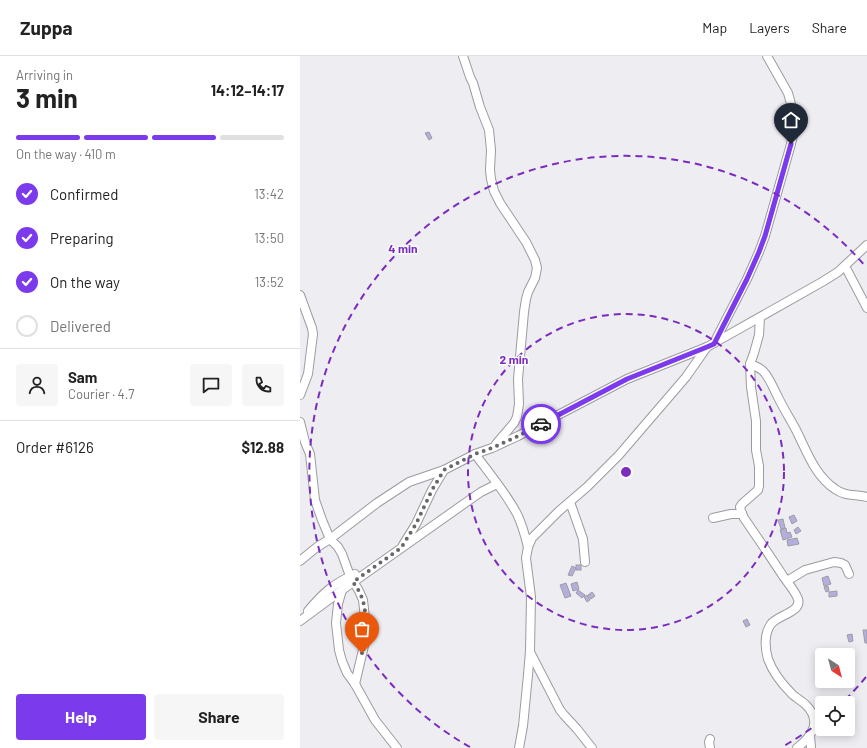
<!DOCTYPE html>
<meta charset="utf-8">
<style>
:root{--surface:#fff;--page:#f6f6f6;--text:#222;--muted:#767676;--line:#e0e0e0;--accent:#7c3aed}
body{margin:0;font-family:Barlow,sans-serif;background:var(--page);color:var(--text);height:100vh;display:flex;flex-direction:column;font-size:15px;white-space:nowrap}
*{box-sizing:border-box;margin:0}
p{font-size:13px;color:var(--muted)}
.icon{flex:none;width:22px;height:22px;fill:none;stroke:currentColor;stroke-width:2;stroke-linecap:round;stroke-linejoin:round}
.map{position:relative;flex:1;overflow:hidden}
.panel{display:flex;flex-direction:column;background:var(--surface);width:300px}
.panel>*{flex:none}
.needle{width:26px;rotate:144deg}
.tools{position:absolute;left:515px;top:592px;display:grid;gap:8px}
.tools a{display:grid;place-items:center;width:40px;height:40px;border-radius:4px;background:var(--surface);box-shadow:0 2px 10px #0003;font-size:20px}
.pin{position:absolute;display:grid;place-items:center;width:34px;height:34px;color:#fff;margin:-41px -17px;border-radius:50% 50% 50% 0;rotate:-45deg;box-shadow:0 0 4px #0007}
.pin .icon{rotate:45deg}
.courier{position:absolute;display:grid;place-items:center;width:40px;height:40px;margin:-20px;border:3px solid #7c3aed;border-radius:50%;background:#fff;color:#222;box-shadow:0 1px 5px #0007}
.headline em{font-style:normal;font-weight:700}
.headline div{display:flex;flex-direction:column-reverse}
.headline{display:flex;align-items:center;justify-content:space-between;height:68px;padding:0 16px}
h1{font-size:26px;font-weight:700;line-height:30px}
.bar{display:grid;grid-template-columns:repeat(4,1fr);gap:6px 4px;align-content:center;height:48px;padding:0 16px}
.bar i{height:5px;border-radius:3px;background:var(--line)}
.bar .current{background:var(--accent)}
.bar p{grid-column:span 4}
.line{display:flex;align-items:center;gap:10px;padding:0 16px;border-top:1px solid var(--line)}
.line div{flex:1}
.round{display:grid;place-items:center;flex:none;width:42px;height:42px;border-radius:4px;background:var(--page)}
ol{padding:0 16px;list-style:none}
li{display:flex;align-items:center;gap:12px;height:44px}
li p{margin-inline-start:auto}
li .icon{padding:4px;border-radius:50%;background:var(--accent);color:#fff;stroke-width:4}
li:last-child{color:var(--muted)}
li i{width:22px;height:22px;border:2px solid var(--line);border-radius:50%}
.button{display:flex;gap:8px;margin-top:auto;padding:8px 16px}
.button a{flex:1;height:46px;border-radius:4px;background:var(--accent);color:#fff;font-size:16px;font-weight:700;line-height:46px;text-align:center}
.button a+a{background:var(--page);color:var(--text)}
header{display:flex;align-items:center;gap:24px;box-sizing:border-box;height:56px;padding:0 20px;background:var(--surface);border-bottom:1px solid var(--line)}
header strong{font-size:19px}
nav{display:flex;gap:22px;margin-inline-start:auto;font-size:14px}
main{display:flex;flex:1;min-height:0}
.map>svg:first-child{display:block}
.building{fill:#b4aede;stroke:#9d9da1}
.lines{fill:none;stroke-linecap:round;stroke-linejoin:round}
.street-casing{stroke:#9c9ba0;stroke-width:10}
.street{stroke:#fff;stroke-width:8}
.done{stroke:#68686b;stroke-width:4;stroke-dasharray:0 7.2}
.route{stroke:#7c3aed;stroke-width:5}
.ring{fill:none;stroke:#7b2cbf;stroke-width:2;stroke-dasharray:7 5}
.centre{fill:#7b2cbf;stroke:#fbfbfe;stroke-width:2}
.ring-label{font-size:12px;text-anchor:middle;font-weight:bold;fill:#7b2cbf;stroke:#fbfbfe;stroke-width:3;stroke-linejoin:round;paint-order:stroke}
</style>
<header>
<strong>Zuppa</strong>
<nav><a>Map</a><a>Layers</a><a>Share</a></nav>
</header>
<main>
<section class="panel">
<div class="headline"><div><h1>3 min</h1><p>Arriving in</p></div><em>14:12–14:17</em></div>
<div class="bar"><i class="current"></i><i class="current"></i><i class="current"></i><i></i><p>On the way · 410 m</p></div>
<ol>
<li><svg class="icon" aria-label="check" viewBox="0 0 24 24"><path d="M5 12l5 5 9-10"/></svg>Confirmed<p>13:42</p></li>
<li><svg class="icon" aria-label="check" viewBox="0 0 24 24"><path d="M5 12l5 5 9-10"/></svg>Preparing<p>13:50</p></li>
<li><svg class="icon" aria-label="check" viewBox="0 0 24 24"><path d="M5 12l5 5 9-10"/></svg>On the way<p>13:52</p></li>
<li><i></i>Delivered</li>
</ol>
<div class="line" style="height:72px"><a class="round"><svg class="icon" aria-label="person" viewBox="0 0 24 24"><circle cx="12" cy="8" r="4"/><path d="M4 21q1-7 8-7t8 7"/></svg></a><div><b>Sam</b><p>Courier · 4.7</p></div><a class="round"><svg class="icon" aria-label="chat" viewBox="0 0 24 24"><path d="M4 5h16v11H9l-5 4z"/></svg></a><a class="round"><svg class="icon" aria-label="phone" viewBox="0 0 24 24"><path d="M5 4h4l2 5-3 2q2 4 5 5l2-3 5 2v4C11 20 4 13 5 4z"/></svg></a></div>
<div class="line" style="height:52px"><div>Order #6126</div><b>$12.88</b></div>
<div class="button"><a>Help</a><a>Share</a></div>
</section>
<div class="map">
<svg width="567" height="692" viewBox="0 0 567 692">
<rect width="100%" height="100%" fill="#eeedf2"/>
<g class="building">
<polygon points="129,76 132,82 129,84 125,77"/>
<polygon points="494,459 497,465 492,468 489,461"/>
<polygon points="483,463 485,472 481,473 478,464"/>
<polygon points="498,471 501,475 496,478 494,474"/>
<polygon points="486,472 487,477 490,476 492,481 483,484 480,474"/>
<polygon points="497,482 499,488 488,490 487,484"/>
<rect x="276" y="509" width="5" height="5"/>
<polygon points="272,510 276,512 272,520 268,519"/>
<polygon points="528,520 531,528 524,530 522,522"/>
<polygon points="277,526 279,533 273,535 271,528"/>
<polygon points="266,527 271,540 265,542 260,529"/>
<polygon points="528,530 529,535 526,536 524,531"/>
<polygon points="278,534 285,539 282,542 276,537"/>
<polygon points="537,535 537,540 529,541 529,536"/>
<polygon points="292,536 295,540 291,543 288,539"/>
<polygon points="287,539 290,544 287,546 284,541"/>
<polygon points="447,563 450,569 446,571 443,565"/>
<polygon points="563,574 567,574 567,587 565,587"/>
<polygon points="552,578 553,585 549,586 547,579"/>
</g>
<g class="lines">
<g class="street-casing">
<g id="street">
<polyline points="163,0 170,21 173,27 180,51 189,74 191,94 190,114 191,123 194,135 200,147 226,186 235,204 237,212 235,222 228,236 226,243 224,256 218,323 219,348 217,361 214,367 196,388"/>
<polyline points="545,210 567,252"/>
<polyline points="0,239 12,272 13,278 8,318 0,339"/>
<path d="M460,262L459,279L454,297L450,308L451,331L456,365V394L459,410V430L458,434L442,448L440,451L441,455L444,462C457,481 470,500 483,520C488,527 495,535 498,543C502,556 478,559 471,568C464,578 465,592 468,603C473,617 482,628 492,638C496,642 502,645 506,649C523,666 511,681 497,692"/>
<polyline points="414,287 447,223 459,196 465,180 491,88 494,75 491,48 488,37 467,0"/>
<path d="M450,308C455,310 459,311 463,315C470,322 473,332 477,339C482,350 489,361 495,372C506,393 514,419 535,433C546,441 555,438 567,441"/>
<polyline points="0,366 5,386 10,398 15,444 22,464 30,483 38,491 42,498 50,520 59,535 63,544 65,562 66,581 55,628"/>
<path d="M175,398C189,417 206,437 217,458C222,468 225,479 228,491"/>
<polyline points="270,446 283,483 285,506"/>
<polyline points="413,462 431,458 442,458"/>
<polyline points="103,489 116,468 132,434 144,414"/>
<polyline points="0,505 17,491 30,483 77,447 109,426 144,414 175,398 192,392 218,380 327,323 407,291 522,226 538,216 567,189"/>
<polyline points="487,525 505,514 534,506 541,507 545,509 549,518"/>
<polyline points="42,534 38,548 36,567 39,594 42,605 47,617 55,628 75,664 97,692"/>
<path d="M8,555C23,537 33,528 55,518"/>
<polyline points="0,565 42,534 168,445 181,436 197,428"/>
<polyline points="230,596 260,654 264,659 277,673 292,692"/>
<polyline points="510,679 511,692"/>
<polyline points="219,692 223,670 228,619 230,595 231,541 226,502 228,491 232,482 259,455 287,431 319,399 386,321 407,291"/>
<polyline points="410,692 409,686 410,683"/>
</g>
</g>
<use href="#street" class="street"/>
</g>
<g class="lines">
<polyline class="done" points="62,597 66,581 65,555 63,544 59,535 53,526 101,492 116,468 132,434 144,414 175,398 192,392 218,380 241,368"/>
<polyline class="route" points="241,368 327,323 407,291 414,288 447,223 459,196 465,180 491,88"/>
</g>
<g class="ring">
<circle cx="326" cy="416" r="158"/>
<path d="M566 621A316 316 0 0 1 544 645M521 665A316 316 0 0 1 482 691M170 691A316 316 0 1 1 566 211"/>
</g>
<circle cx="326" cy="416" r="6" class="centre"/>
<g class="ring-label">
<text x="103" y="197">4 min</text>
<text x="214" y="308">2 min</text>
</g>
</svg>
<div class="tools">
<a><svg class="needle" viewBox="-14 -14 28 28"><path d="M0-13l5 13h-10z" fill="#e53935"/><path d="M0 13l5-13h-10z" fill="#767676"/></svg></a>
<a><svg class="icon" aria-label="locate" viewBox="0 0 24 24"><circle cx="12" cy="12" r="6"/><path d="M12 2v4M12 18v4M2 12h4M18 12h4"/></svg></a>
</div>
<div class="pin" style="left:62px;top:597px;background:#ea580c"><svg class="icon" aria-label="bag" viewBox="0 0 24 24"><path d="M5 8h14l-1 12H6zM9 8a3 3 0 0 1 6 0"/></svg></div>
<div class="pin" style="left:491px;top:88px;background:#1f2937"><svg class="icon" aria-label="home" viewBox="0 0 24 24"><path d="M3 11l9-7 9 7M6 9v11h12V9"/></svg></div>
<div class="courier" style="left:241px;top:368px"><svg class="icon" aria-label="car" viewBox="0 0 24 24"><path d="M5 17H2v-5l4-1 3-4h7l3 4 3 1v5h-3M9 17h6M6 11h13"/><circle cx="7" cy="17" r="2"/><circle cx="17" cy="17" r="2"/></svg></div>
</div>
</main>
